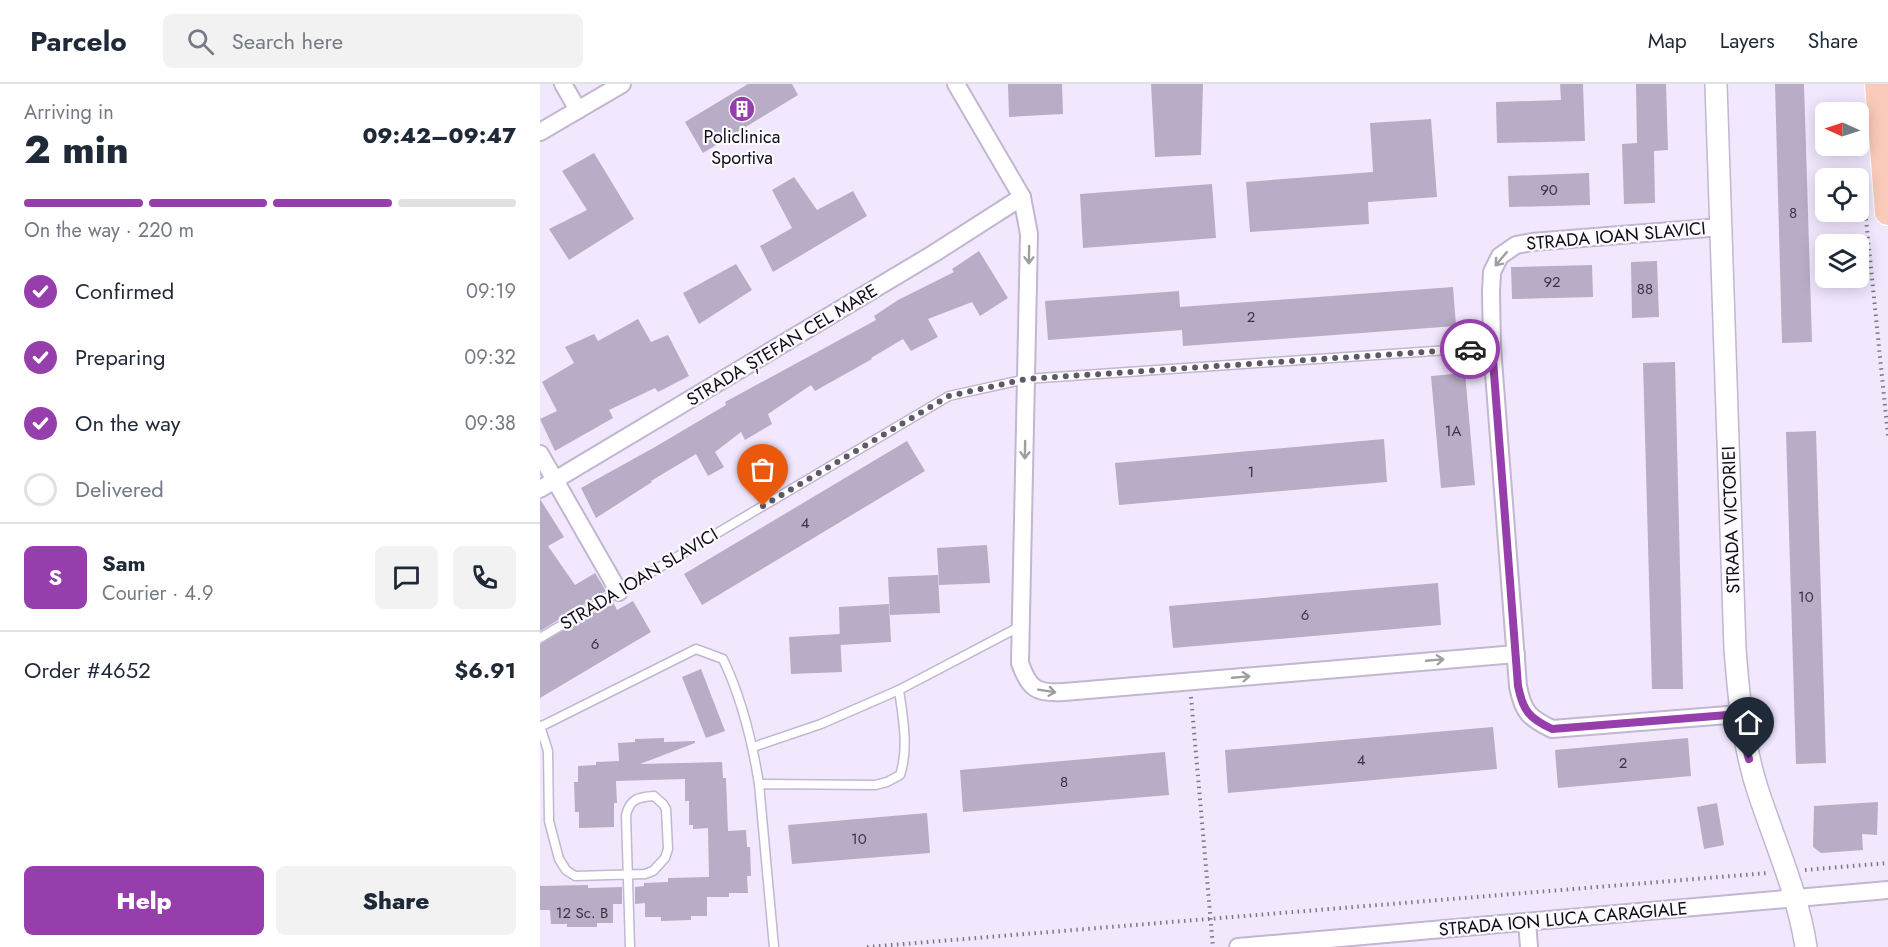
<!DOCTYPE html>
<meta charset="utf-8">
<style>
:root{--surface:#fff;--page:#f2f2f3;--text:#1f2937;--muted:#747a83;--line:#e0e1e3;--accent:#963fac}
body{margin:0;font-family:Jost,sans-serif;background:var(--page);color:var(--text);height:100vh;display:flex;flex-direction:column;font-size:22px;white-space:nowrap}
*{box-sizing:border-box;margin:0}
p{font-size:20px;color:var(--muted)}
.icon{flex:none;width:33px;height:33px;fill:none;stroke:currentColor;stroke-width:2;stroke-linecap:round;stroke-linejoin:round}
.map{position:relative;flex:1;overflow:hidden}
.sheet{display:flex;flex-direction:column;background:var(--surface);width:540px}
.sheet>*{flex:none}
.needle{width:39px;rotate:273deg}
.buttons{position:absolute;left:1275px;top:18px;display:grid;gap:12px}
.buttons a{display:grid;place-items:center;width:54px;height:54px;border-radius:9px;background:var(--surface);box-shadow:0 3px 15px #0003;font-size:30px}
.pin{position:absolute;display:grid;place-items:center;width:51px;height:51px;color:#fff;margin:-62px -26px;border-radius:50% 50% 50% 0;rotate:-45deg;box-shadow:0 0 6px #0007}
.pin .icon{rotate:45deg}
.courier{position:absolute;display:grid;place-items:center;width:60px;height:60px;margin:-30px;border:4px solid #963fac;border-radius:50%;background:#fff;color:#222;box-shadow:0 2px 8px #0007}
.overview em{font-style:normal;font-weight:800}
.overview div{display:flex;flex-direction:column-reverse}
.overview{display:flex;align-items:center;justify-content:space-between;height:102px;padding:0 24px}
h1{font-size:39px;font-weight:800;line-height:45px}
.bar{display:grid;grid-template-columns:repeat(4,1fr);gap:9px 6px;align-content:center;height:72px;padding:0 24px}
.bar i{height:8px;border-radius:4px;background:var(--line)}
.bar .active{background:var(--accent)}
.bar p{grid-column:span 4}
.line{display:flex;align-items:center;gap:15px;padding:0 24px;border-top:2px solid var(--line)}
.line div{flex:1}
.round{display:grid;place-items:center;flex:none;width:63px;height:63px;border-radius:9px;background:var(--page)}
ol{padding:0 24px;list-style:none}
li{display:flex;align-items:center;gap:18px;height:66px}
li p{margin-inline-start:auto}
li .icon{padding:6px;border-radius:50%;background:var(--accent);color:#fff;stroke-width:4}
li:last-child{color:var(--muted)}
li i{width:33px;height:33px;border:3px solid var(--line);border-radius:50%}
.primary-button{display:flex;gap:12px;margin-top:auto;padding:12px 24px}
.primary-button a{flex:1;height:69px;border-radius:9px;background:var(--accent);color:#fff;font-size:24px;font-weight:800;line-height:69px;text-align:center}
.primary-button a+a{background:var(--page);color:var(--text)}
header{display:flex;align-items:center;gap:36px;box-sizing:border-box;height:84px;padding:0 30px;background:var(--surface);border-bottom:2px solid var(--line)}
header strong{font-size:28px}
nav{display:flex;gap:33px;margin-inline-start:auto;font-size:21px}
.search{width:420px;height:54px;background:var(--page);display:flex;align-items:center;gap:15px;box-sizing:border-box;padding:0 21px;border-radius:9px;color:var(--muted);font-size:22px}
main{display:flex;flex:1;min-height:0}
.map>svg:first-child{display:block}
.building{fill:#b8acc6}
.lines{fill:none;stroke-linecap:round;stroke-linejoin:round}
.service-casing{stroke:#c2b6d0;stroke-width:11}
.minor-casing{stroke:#c2b6d0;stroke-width:20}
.tertiary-casing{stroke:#c2b6d0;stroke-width:24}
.primary-casing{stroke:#fff;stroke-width:28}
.path{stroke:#7e7786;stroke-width:4;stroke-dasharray:1.5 4.5;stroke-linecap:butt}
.service{stroke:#fff;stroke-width:8}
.minor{stroke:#fff;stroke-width:16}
.tertiary{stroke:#fff;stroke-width:21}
.primary{stroke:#facbbb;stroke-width:26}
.oneway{stroke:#9f9ea1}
.done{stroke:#5f5967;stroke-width:6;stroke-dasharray:0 10.8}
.route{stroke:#963fac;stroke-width:8}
.labels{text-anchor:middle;stroke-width:4.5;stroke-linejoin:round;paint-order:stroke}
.number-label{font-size:15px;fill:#3a3441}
.poi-label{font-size:18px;fill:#100c15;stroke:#fcf9ff}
.street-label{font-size:18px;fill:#100c15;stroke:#fcf9ff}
</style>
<header>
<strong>Parcelo</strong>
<div class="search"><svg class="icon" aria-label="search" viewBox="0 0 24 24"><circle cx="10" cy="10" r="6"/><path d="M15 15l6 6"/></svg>Search here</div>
<nav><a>Map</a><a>Layers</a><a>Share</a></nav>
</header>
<main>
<section class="sheet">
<div class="overview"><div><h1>2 min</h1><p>Arriving in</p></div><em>09:42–09:47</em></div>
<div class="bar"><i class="active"></i><i class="active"></i><i class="active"></i><i></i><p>On the way · 220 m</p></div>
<ol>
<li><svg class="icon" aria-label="check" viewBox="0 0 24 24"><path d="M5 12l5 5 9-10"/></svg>Confirmed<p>09:19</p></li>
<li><svg class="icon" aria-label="check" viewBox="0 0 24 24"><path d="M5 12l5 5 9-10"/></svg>Preparing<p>09:32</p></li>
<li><svg class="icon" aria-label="check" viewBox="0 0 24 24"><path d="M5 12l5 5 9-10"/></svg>On the way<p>09:38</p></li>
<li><i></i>Delivered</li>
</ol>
<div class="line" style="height:108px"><b class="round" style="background:var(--accent);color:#fff">S</b><div><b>Sam</b><p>Courier · 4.9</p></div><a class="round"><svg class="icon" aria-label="chat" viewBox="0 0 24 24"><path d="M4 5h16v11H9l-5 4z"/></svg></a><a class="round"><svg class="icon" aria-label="phone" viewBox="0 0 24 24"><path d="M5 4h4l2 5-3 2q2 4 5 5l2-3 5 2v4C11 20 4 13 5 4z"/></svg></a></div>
<div class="line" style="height:78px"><div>Order #4652</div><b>$6.91</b></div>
<div class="primary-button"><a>Help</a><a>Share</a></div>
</section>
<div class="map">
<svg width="1348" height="863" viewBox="0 0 1348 863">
<rect width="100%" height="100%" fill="#f2e8fe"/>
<g class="building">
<polygon points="208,0 252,0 258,11 163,69 145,38"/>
<polygon points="468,0 522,0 523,30 469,33"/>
<polygon points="611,0 663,0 661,71 615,73"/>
<polygon points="1020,0 1043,0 1045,57 957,59 956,18 1021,16"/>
<polygon points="1096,0 1126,0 1128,66 1114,67 1115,119 1084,120 1082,60 1097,59"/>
<polygon points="1235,0 1264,0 1272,258 1242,259"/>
<polygon points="891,35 897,113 828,118 829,140 710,148 706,98 833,88 830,39"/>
<polygon points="54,69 94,135 29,176 9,145 47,126 22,87"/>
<polygon points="1049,89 1050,121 969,123 968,92"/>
<polygon points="254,93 277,126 313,107 327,132 233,188 220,162 252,144 232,106"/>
<polygon points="672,100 676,154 543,164 540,110"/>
<polygon points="439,167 468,214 440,232 432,218 388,235 398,253 371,267 363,255 331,274 332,275 275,307 271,301 228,330 232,340 205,356 201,348 175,368 184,383 168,392 156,370 111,397 112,398 56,434 41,404 115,363 186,321 185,318 336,236 334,232 358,216 414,188 412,185"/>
<polygon points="1117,177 1119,233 1092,234 1091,178"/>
<polygon points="196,180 212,206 159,240 143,209"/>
<polygon points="1052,181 1053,213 972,215 971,183"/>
<polygon points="913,203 916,242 643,262 642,246 508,256 505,217 639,207 640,223"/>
<polygon points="98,235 111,258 128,251 149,292 118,308 115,304 69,326 73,334 15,367 0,335 17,327 2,298 34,279 25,263 54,250 58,257"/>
<polygon points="1135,278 1143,605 1112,605 1103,279"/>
<polygon points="925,289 935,401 901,404 891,292"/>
<polygon points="1276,347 1286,679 1256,680 1246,348"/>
<polygon points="844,355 847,398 579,421 575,379"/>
<polygon points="367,357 385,387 162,521 144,490"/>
<polygon points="0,415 24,453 8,462 35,501 55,489 66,507 0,547"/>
<polygon points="447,461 450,499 399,501 397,464"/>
<polygon points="398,491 400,529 350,531 348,493"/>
<polygon points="898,499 901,541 633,564 629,522"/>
<polygon points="93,517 111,548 0,614 0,560 73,518 77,526"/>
<polygon points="349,520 351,558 300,561 299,523"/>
<polygon points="300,550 302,588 251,590 249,553"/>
<polygon points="161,585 185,647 166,654 142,593"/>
<polygon points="953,643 957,685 688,709 685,666"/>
<polygon points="124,654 124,658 155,657 155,659 100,680 182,678 183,694 186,694 188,747 206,746 207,763 210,763 211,792 207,792 208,809 189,809 189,813 167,813 167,832 151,832 151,836 121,837 121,833 105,833 105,819 95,820 95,803 104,802 104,799 128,798 128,794 169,793 168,744 153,745 153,741 149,741 149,717 145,717 145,695 76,697 77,719 74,719 74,743 39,744 39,728 35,728 34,698 38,698 38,682 56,681 56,678 79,677 78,659 95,658 95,655"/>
<polygon points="1148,654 1151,692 1018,704 1015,666"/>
<polygon points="625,668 629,711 423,728 420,686"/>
<polygon points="1338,718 1337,751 1322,750 1323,766 1281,769 1273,763 1274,722"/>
<polygon points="1177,719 1184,761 1164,765 1157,723"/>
<polygon points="387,729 390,769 252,780 248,741"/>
<polygon points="48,801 48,804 82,803 82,820 73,820 73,839 57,839 57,843 27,843 27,840 11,840 10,826 0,826 0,802"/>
</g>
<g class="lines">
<g class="service-casing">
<g id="service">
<polyline points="0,554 409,312 486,295 952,263"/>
<path d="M0,642L8,667L9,737L19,775L26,786L35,792L105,790L113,787L125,774L128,765L126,725L123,720L114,712C98,713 90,715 86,731L90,863"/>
<path d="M0,643L156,565L183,575C202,615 212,656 219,700"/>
<polyline points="213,663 281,640 359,606"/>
<path d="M234,863L219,700L335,701L347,698L360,691C369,664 363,634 359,606L481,542"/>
</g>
</g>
<g class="minor-casing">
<g id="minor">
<polyline points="23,0 38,26"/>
<path d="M416,0L482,113L489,150L480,579C489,605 497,610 524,608L976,570"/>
<polyline points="0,48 82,0"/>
<path d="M1181,143L992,158L976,161L960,172L952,188L951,208L952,263L978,602C983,628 989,634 1012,645L1200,630"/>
<polyline points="0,370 79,508"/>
<polyline points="0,405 393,170 482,113"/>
<polyline points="987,838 989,863"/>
<polyline points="698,863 1348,806"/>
</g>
</g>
<g class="tertiary-casing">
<path id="tertiary" d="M1176,0L1195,565C1199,615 1203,663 1219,710C1236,761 1258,810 1266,863"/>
</g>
<g class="primary-casing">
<polyline id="primary" points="1338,0 1348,128"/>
</g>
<g class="path">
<polyline points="1326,135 1348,352"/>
<polyline points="651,613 673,863"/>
<polyline points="1265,786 1348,779"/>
<polyline points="327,863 1228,789"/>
</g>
<use href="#service" class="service"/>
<use href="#minor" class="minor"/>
<use href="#tertiary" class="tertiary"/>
<use href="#primary" class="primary"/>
</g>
<defs><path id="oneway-shaft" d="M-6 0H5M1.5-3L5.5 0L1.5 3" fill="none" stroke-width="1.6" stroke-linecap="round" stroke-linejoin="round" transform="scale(1.5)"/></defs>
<g class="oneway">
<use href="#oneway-shaft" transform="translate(489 171) rotate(91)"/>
<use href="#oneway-shaft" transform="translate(961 175) rotate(130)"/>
<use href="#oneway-shaft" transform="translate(485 366) rotate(91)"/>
<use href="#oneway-shaft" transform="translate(895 576) rotate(-5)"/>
<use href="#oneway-shaft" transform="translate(701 593) rotate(-5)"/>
<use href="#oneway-shaft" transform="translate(507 607) rotate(9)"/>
</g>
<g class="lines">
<polyline class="done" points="223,422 409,312 486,295 930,265"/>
<path class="route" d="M930,265L952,263L978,602C983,627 989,634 1012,645L1200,630L1204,658L1209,675"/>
</g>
<defs>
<g id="building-disc" transform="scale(1.35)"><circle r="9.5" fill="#963fac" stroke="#fcf9ff"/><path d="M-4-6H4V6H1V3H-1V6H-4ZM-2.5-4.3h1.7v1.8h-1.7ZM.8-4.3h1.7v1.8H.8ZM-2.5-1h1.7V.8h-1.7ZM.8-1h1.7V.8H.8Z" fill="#fff"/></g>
</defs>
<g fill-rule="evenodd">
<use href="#building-disc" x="202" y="25"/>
</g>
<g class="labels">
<g class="number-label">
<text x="1009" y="111">90</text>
<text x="1253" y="134">8</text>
<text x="1012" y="203">92</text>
<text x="1105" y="210">88</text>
<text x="711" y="238">2</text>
<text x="913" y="352">1A</text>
<text x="711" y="393">1</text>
<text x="265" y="444">4</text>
<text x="1266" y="518">10</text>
<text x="765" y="536">6</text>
<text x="55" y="565">6</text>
<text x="821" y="681">4</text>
<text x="1083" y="684">2</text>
<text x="524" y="703">8</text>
<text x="319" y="760">10</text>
<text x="42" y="834">12 Sc. B</text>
</g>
<g class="poi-label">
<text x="202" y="59">Policlinica<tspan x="202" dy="21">Sportiva</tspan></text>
</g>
<g class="street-label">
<text transform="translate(1076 152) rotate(-5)" y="6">STRADA IOAN SLAVICI</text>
<text transform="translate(242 261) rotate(-31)" y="6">STRADA ȘTEFAN CEL MARE</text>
<text transform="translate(1191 436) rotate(-92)" y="6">STRADA VICTORIEI</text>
<text transform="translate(99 495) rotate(-31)" y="6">STRADA IOAN SLAVICI</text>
<text transform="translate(1023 835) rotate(-5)" y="6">STRADA ION LUCA CARAGIALE</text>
</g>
</g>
</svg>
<div class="buttons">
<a><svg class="needle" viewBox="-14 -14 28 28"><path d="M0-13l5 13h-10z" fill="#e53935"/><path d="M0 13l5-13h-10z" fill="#747a83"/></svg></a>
<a><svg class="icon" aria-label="locate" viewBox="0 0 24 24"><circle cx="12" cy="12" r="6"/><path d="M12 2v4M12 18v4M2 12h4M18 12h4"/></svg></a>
<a><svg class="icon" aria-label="layers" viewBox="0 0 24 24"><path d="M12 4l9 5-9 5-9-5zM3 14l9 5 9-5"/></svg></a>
</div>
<div class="pin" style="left:223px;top:422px;background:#ea580c"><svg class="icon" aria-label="bag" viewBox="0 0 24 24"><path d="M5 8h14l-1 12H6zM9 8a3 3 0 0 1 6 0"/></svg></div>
<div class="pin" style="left:1209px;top:675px;background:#1f2937"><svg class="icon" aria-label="home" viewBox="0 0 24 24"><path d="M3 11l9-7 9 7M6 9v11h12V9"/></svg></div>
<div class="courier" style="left:930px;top:265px"><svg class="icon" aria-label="car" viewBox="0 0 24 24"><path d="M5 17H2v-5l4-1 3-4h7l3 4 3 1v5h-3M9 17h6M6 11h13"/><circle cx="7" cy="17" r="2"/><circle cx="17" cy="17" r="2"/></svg></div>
</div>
</main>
